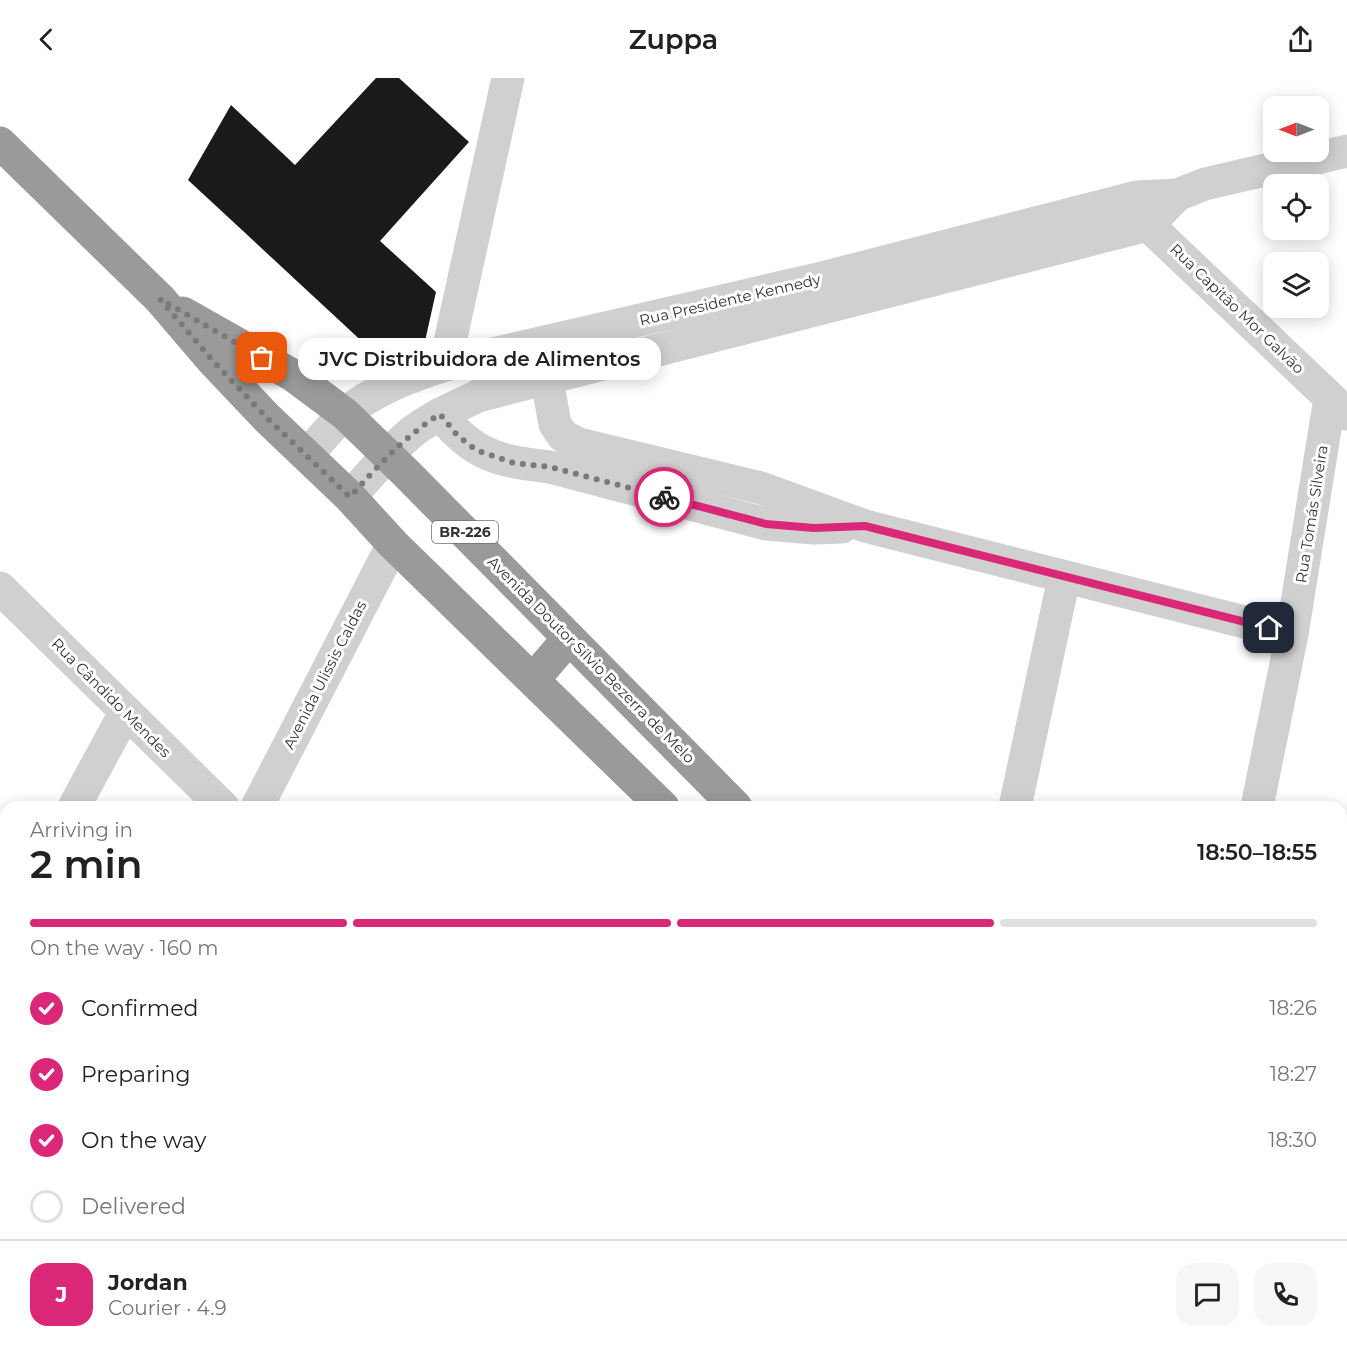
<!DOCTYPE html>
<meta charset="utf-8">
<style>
:root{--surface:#fff;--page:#f6f6f6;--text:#222;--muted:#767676;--line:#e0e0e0;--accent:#db2777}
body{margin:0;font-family:Montserrat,sans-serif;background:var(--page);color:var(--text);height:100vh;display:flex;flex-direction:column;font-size:22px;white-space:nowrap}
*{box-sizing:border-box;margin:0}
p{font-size:20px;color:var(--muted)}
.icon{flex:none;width:33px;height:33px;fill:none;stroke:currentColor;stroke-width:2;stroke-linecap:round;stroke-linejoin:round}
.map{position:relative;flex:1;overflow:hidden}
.sheet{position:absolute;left:0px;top:723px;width:1347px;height:560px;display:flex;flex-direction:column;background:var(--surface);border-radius:18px 18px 0 0;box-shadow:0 3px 15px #0003}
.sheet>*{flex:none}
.needle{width:39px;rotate:270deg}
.buttons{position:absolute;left:1263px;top:18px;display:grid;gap:12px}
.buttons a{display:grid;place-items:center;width:66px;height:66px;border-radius:12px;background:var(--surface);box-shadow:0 3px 15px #0003;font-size:30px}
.pin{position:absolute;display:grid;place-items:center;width:51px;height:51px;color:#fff;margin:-26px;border-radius:12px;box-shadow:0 3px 9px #0006}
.courier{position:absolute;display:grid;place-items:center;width:60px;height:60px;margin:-30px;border:4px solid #db2777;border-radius:50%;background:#fff;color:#222;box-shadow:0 2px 8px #0007}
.bubble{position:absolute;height:42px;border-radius:18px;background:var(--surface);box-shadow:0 3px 15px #0003;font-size:20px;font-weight:600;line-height:42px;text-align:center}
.headline em{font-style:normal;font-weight:600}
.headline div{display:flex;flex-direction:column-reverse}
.headline{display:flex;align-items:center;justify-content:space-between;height:102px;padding:0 30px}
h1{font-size:39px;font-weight:600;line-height:45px}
.bar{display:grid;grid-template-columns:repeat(4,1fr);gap:9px 6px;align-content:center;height:72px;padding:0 30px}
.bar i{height:8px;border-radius:4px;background:var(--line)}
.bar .active{background:var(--accent)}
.bar p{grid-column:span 4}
.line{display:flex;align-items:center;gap:15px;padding:0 30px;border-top:2px solid var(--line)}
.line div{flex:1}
.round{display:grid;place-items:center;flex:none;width:63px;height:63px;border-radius:18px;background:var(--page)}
ol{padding:0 30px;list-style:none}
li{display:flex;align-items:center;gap:18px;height:66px}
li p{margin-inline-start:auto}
li .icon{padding:6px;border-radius:50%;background:var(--accent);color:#fff;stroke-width:4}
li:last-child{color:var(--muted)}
li i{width:33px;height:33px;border:3px solid var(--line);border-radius:50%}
header{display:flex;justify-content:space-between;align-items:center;height:78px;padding:0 30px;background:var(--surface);font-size:27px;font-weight:600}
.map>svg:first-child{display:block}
.building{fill:#1a1a1a}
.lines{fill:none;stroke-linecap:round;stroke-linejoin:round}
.minor{stroke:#d0d0d0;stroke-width:33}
.highway{stroke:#9a9a9a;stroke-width:33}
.done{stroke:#7a7a7a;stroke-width:6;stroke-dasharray:0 10.8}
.route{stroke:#db2777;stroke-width:8}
.labels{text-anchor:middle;stroke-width:6;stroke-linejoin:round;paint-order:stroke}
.shield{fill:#fff;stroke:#707070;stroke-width:1.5}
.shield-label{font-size:14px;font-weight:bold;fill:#333}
.street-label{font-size:15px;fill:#333;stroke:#fff}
</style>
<header><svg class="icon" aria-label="back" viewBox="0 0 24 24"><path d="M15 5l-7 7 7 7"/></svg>Zuppa<svg class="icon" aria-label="share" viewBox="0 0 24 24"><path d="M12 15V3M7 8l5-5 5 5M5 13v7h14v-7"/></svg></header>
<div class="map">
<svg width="1347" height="1282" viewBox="0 0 1347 1282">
<rect width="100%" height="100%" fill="#fff"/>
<g class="building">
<polygon points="376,0 399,0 469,64 380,163 436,214 423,272 382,282 188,102 231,27 295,87"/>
<polygon points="1341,871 1347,876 1347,957 1341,951"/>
</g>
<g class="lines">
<g class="minor">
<polyline points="1140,127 1148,147 1347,336"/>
<polyline points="543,280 555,346 563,358 579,366 761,410 865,448 1292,556"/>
<polyline points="445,287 508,0"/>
<path d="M440,336C474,378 498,383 550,389L766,446L814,450L842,449"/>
<path d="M307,377C319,364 331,348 345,336C373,312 411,298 445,287L826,199L1137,119L1177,117L1205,106L1347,73"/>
<path d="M350,419C370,397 389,373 412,354C431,339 456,329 478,318L1148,147L1177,117"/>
<polyline points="0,510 223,729"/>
<polyline points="74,729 125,635"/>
<polyline points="257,729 393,466"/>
<polyline points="1015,729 1064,500"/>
<polyline points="1257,729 1292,556 1330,320"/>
<polyline points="1341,848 1347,853"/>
<polyline points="0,866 6,855"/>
<polyline points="1341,997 1347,1002"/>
<polyline points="1341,1157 1347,1162"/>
<polyline points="0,1170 6,1175"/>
<polyline points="0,1228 6,1221"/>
<polyline points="139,1276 146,1282"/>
<polyline points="388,1276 397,1282"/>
<polyline points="537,1276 544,1282"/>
<polyline points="791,1276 797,1282"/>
<polyline points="741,1282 745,1276"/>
</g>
<g class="highway">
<polyline points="0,65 160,221 213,283 266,339 350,419 393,466 663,729"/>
<polyline points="183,235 294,298 345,336 406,395 736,729"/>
<polyline points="533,602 569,560"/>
<polyline points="1220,1276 1226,1282"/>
<polyline points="1290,1276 1296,1282"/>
</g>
</g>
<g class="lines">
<path class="done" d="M262,280L160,221L213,283L266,339L350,419C379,387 403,360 440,336L457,357L476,372L514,385L550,389L664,419"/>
<polyline class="route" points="664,419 766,446 814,450 865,448 1269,550"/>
</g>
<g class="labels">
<rect class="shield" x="432" y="443" width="66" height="22" rx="4.5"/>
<g class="shield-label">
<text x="465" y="459">BR-226</text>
</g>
<g class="street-label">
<text transform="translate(730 222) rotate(-13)" y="5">Rua Presidente Kennedy</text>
<text transform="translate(1237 231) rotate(44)" y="5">Rua Capitão Mor Galvão</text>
<text transform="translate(1312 436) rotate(-81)" y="5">Rua Tomás Silveira</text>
<text transform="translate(591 582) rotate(45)" y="5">Avenida Doutor Sílvio Bezerra de Melo</text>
<text transform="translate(325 597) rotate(-63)" y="5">Avenida Ulissis Caldas</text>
<text transform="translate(111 620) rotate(45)" y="5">Rua Cândido Mendes</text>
</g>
</g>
</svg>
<div class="buttons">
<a><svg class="needle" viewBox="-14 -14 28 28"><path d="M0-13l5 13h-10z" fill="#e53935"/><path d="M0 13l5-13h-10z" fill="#767676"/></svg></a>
<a><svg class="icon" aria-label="locate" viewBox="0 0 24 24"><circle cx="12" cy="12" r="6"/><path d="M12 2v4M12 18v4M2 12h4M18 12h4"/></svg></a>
<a><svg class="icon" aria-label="layers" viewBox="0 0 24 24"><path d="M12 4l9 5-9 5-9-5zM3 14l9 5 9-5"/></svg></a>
</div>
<div class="pin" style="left:262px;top:280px;background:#ea580c"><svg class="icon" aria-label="bag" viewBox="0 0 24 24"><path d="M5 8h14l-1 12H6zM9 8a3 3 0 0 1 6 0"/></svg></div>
<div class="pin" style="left:1269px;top:550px;background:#1f2937"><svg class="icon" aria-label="home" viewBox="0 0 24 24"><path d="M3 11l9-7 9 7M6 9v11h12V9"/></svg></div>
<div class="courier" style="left:664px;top:419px"><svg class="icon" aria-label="bike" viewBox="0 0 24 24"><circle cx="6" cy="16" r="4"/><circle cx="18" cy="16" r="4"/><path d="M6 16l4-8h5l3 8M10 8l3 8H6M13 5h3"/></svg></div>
<div class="bubble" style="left:298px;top:260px;width:363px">JVC Distribuidora de Alimentos</div>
<section class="sheet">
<div class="headline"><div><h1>2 min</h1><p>Arriving in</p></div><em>18:50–18:55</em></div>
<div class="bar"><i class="active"></i><i class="active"></i><i class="active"></i><i></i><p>On the way · 160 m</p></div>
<ol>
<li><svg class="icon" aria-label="check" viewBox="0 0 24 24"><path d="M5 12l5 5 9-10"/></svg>Confirmed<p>18:26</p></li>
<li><svg class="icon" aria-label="check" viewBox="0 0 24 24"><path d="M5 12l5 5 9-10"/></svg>Preparing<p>18:27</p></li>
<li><svg class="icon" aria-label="check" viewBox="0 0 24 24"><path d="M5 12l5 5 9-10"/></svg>On the way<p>18:30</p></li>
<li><i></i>Delivered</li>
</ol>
<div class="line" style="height:108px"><b class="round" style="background:var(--accent);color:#fff">J</b><div><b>Jordan</b><p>Courier · 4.9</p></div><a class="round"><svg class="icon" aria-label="chat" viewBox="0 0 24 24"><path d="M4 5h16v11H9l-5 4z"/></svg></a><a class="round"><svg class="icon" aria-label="phone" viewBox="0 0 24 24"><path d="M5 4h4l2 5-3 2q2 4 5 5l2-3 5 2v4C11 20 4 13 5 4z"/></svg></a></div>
</section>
</div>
